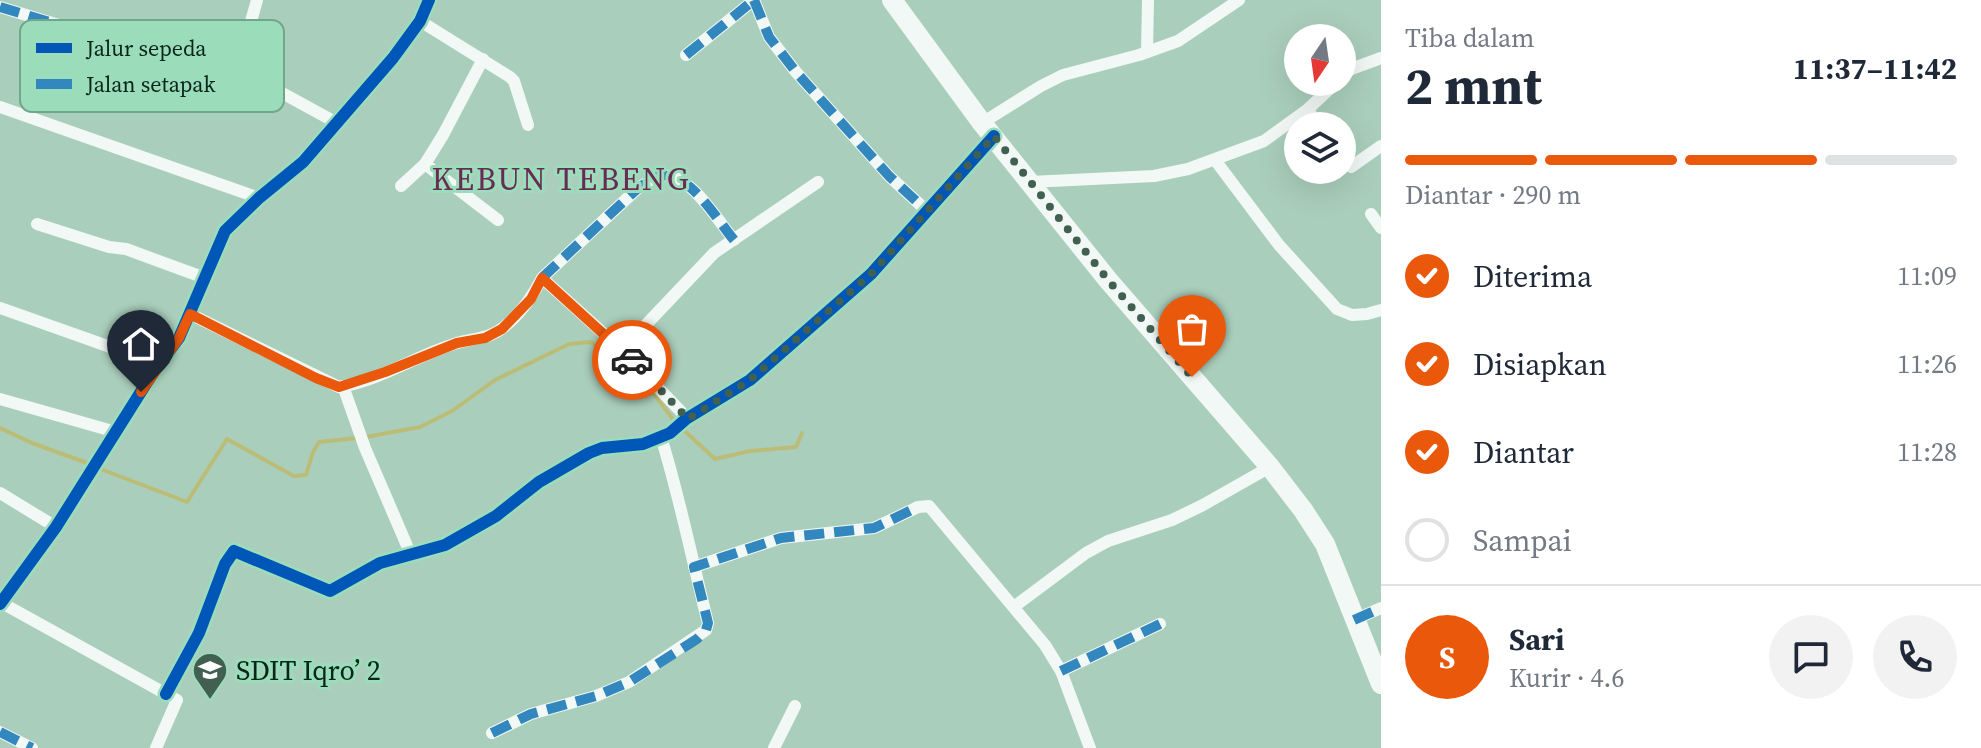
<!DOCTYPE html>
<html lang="id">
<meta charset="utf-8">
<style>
:root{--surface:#fff;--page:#f2f2f3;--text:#1f2937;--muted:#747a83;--line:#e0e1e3;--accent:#ea580c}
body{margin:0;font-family:"Source Serif 4",serif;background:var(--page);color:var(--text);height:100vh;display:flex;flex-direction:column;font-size:30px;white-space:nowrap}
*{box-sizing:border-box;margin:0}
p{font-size:26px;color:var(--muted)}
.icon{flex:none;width:44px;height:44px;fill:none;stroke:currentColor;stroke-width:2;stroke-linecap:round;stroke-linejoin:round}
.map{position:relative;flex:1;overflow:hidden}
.sheet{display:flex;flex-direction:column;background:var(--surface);width:600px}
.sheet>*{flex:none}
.needle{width:52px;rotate:193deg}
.controls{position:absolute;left:1284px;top:24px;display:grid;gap:16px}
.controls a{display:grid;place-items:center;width:72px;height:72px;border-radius:50%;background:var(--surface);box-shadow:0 8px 32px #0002;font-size:40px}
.pin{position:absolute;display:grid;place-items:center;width:68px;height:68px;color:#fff;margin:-82px -34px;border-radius:50% 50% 50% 0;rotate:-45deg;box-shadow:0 0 8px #0007}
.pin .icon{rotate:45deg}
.courier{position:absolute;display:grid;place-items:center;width:80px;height:80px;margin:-40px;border:6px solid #ea580c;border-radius:50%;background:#fff;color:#222;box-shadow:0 2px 10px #0007}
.headline em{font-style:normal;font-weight:700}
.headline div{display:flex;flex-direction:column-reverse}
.headline{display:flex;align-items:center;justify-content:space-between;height:136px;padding:0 24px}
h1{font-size:52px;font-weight:700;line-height:60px}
.bar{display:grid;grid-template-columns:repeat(4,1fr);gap:12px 8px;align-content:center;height:96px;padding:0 24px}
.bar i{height:10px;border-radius:6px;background:var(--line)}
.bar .current{background:var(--accent)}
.bar p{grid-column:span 4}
.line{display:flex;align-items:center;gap:20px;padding:0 24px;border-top:2px solid var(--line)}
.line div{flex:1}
.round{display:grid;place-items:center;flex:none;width:84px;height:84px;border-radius:42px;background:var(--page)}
ol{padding:0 24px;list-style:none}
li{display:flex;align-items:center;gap:24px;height:88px}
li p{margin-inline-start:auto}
li .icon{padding:8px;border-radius:50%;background:var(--accent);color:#fff;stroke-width:4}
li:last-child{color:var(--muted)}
li i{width:44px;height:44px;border:4px solid var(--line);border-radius:50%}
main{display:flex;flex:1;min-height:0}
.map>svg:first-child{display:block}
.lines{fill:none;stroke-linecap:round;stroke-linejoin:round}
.stream{stroke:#bbbd77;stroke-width:4}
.street{stroke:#f2f8f5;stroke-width:12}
.primary{stroke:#f2f8f5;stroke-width:20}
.quiet{stroke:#3288be;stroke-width:10;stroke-dasharray:20 10;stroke-linecap:butt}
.cycleway-casing{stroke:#9bddbb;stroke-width:17}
.cycleway{stroke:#0057b8;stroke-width:12}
.done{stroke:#426052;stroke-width:8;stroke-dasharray:0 14.4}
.route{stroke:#ea580c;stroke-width:10}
.labels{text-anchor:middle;stroke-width:6;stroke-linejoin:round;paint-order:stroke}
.poi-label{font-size:28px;fill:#0a2519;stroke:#9bddbb;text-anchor:start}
.quarter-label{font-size:32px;letter-spacing:2px;fill:#682c54;stroke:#9bddbb}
.key{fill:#9bddbb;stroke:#70a68a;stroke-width:2}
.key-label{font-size:22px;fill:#0a2519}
</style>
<main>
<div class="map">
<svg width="1381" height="748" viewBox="0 0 1381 748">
<rect width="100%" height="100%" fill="#aacebc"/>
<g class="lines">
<g class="stream">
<polyline points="0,428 32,443 90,464"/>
<polyline points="366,437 420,427 452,411 495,380 569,344 590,342 604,350 655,395 674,421 715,459 750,451 796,447 802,433"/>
<polyline points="98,468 187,502 227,439 294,476 306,475 313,452 319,442 357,438"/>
</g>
<g class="street">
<polyline points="754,0 769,37 796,72 889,176 927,211"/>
<polyline points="0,7 284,94 337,123"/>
<polyline points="420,21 510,77 514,81 528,125"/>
<polyline points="1147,52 1148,0"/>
<polyline points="686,55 754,0"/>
<polyline points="1342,77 1351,69 1381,58"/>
<polyline points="235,78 257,0"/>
<polyline points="0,107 259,198"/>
<polyline points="1308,109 1318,126"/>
<polyline points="982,123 1041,86 1063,75 1139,55 1178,41 1239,0"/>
<polyline points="1215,160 1279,245 1337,309 1352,315 1367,314 1381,310"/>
<polyline points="1342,163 1351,167 1381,146"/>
<polyline points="425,164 498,220"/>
<polyline points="1030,182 1154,176 1188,169 1264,141 1308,109 1337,82"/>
<polyline points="401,186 425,164 443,135 483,59"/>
<polyline points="1371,214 1381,228"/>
<polyline points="37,224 109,247 126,249 205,278"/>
<path d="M542,278L637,189C644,185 651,178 659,176C689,170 717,220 734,240"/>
<polyline points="0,308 161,365"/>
<path d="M190,314L339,387C380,381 417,355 457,343C474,338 489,339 504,327C521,314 532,297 542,278L622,350L688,419"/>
<polyline points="622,350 714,253 818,182"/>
<polyline points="343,386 365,448 411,555"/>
<polyline points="0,399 116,432"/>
<polyline points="0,493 56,527"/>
<polyline points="694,567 781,538 874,528 918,507 929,506 1045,645 1061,671 1090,748"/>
<polyline points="0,602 177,700 156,748"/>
<polyline points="0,604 56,527 154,371 179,338 225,231 259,198 303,162 393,58 420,21 429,0"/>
<polyline points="1015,606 1086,553 1108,541 1172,520 1203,505 1270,467"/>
<polyline points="1354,620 1381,608"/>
<polyline points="1061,671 1160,624"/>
<polyline points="166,694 199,633 225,564 234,551 330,591 380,563 445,545 496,516 539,482 589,453 602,448 643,444 670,433 686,419 750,380 871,274 994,136"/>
<polyline points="0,732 32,748"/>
<path d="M492,733L531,714L596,696L629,682L706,630L708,623C692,560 680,498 661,437"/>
<polyline points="774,748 795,706"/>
</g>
<polyline class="primary" points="892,0 982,123 1108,280 1270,467 1303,510 1325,544 1381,684"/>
<g class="quiet">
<polyline points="754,0 769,37 796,72 889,176 927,211"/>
<polyline points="0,7 235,78"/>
<polyline points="686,55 754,0"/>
<path d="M542,278L637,189C644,185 651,178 659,176C689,170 717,220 734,240"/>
<polyline points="1354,620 1381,608"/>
<polyline points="1061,671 1160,624"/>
<polyline points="0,732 32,748"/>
<polyline points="492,733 531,714 596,696 629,682 697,639 706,630 708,623 694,567 781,538 874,528 918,507"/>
</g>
<g class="cycleway-casing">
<g id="cycleway">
<polyline points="0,604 56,527 154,371 179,338 225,231 259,198 303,162 393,58 420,21 429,0"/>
<polyline points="166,694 199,633 225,564 234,551 330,591 380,563 445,545 496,516 539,482 589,453 602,448 643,444 670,433 686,419 750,380 871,274 994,136"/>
</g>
</g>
<use href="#cycleway" class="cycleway"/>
</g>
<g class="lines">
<polyline class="done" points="632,360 688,419 750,380 871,274 994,136 1108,280 1192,377"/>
<polyline class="route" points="141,392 179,338 190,314 316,378 339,387 385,372 457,343 485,338 502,329 531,299 542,278 632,360"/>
</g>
<defs>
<g id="school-pin" transform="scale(1.8)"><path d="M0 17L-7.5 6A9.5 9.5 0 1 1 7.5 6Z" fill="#426052" stroke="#9bddbb"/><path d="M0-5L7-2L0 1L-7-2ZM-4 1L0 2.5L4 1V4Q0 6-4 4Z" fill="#fff"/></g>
</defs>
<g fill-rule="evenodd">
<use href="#school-pin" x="210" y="670"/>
</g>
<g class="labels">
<g class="poi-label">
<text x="236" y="680">SDIT Iqro’ 2</text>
</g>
<g class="quarter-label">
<text x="561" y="190">KEBUN TEBENG</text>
</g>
</g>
<rect x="20" y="20" width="264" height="92" rx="12" class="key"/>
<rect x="36" y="43" width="36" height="10" fill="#0057b8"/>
<rect x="36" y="79" width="36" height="10" fill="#3288be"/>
<g class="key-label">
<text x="86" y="56">Jalur sepeda</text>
<text x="86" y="92">Jalan setapak</text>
</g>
</svg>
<div class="controls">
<a><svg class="needle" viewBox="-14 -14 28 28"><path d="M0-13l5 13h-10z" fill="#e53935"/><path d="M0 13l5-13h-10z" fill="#747a83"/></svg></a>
<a><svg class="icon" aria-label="layers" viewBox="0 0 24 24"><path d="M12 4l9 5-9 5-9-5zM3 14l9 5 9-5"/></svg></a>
</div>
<div class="pin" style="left:1192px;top:377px;background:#ea580c"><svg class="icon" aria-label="bag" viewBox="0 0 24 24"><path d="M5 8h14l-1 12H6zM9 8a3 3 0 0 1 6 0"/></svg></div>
<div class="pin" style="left:141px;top:392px;background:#1f2937"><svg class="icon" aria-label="home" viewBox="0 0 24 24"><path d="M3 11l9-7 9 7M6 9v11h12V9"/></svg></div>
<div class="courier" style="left:632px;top:360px"><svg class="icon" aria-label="car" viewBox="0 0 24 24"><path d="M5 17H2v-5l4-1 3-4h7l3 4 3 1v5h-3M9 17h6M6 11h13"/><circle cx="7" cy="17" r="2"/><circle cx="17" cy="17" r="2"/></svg></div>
</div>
<section class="sheet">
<div class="headline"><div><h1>2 mnt</h1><p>Tiba dalam</p></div><em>11:37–11:42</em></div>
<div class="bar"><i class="current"></i><i class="current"></i><i class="current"></i><i></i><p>Diantar · 290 m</p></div>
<ol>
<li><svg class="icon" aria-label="check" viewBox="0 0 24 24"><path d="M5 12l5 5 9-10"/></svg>Diterima<p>11:09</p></li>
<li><svg class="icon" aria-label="check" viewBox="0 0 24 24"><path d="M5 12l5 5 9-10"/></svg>Disiapkan<p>11:26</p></li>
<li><svg class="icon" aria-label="check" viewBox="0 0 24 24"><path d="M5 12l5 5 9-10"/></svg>Diantar<p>11:28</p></li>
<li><i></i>Sampai</li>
</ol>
<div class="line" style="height:144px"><b class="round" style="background:var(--accent);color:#fff">S</b><div><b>Sari</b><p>Kurir · 4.6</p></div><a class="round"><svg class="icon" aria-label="chat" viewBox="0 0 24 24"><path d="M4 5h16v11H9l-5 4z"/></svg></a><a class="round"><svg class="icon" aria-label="phone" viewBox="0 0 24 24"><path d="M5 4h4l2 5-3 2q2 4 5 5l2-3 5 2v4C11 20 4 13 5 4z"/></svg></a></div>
</section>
</main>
